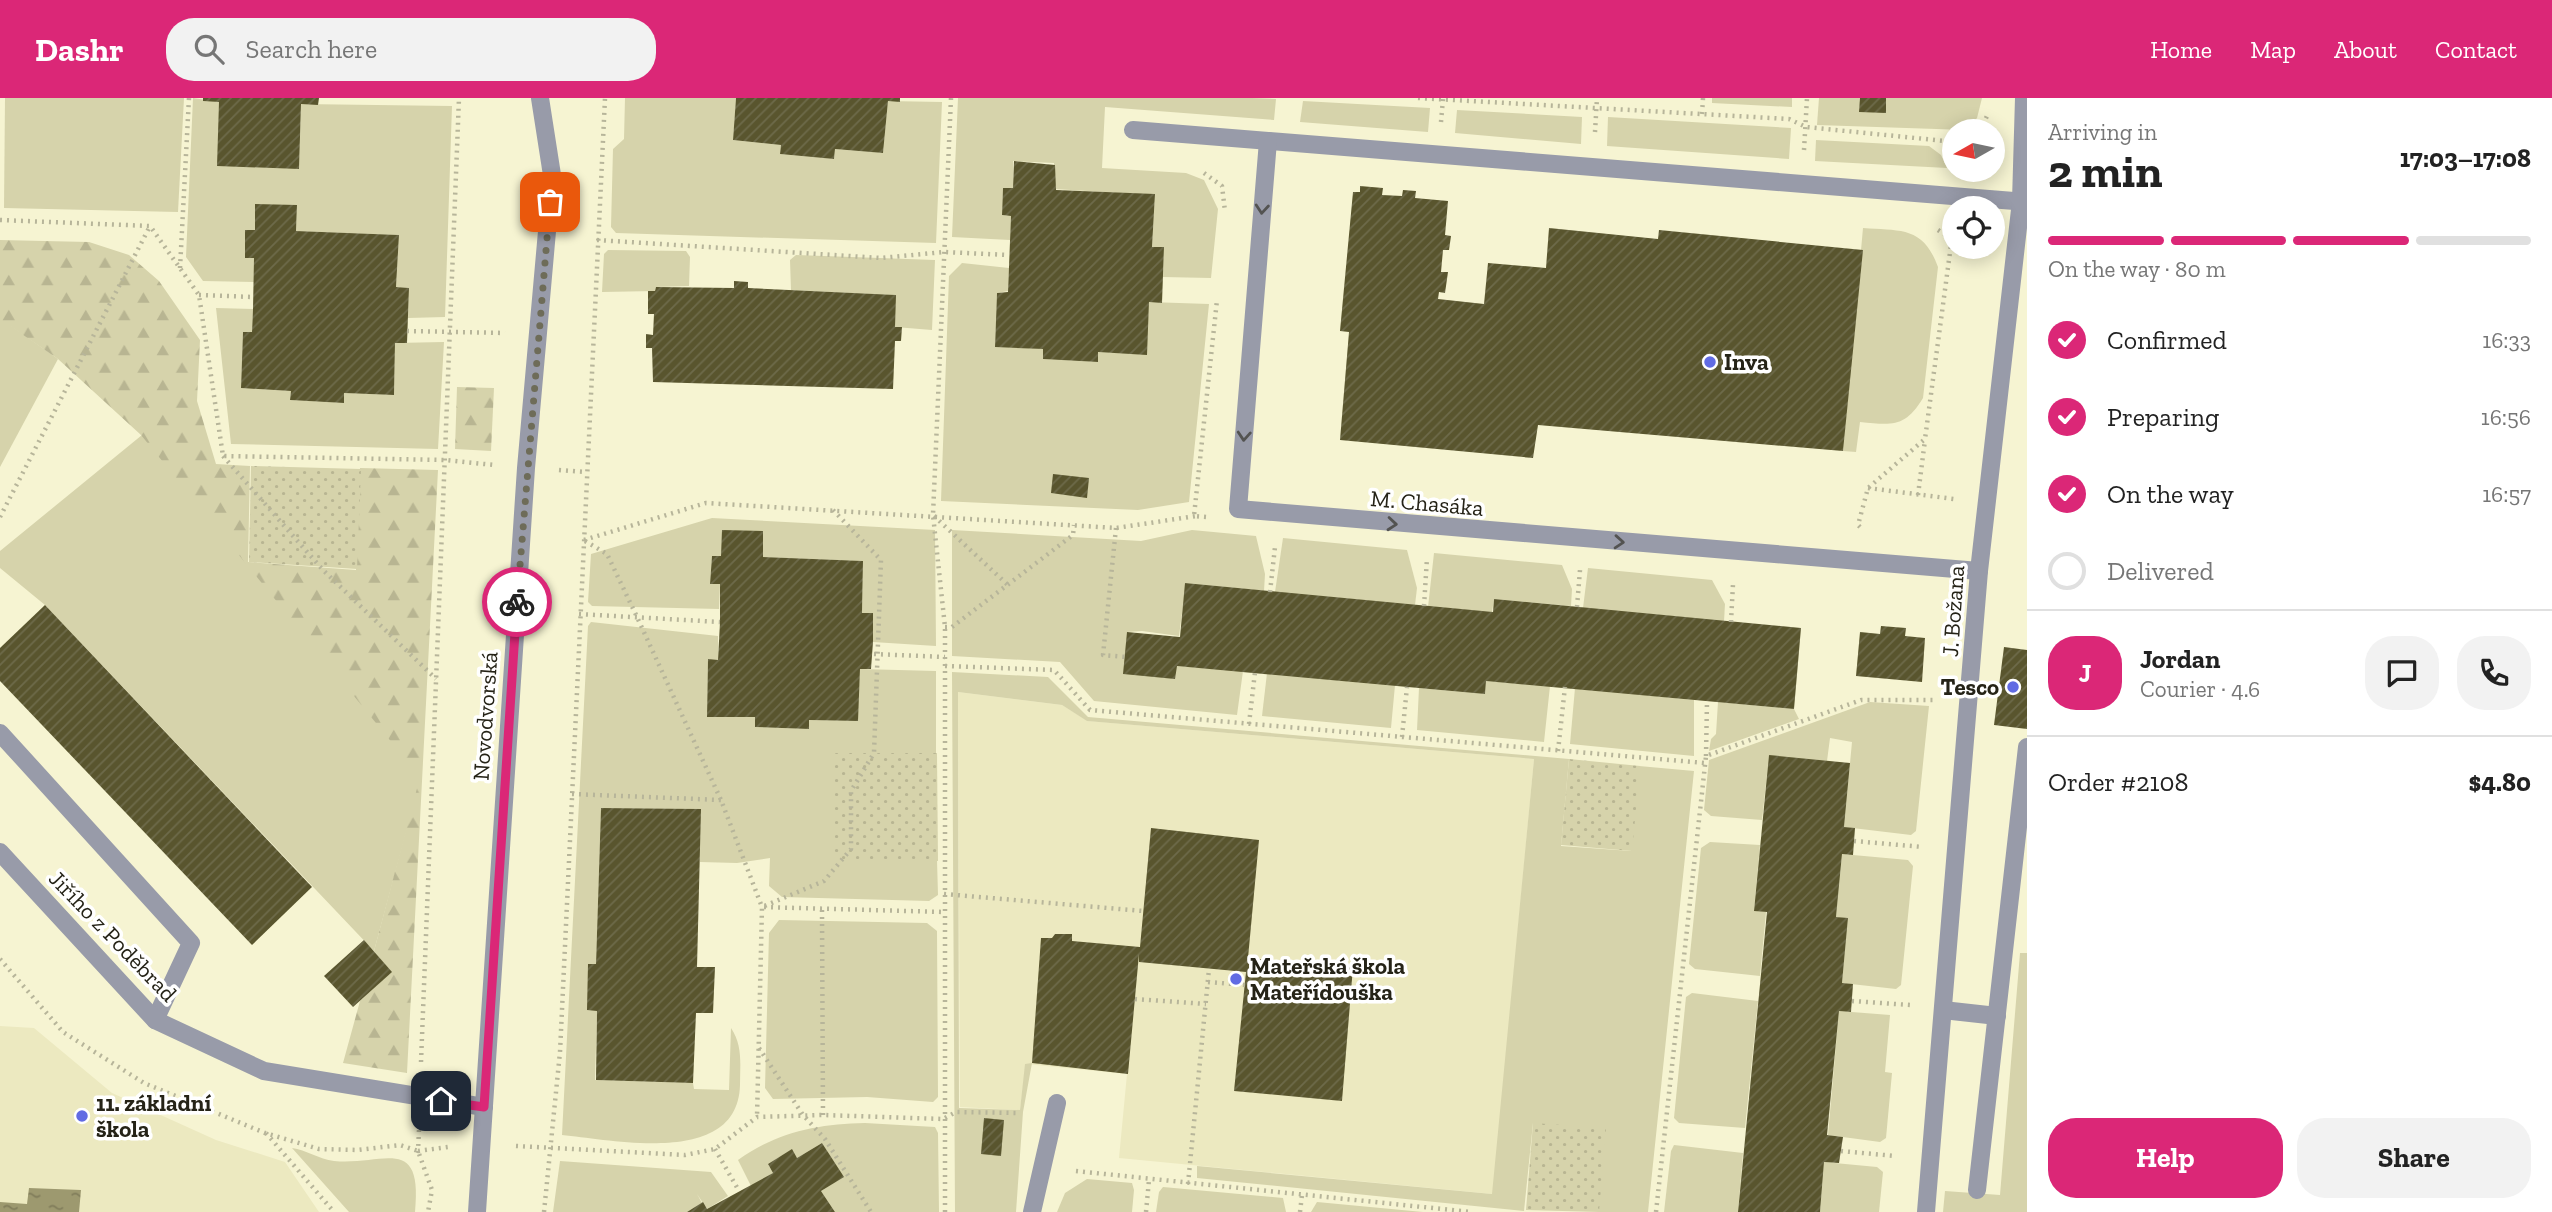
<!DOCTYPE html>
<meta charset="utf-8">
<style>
:root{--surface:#fff;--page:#f2f2f2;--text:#222;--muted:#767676;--line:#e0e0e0;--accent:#db2777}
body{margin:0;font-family:"Zilla Slab",serif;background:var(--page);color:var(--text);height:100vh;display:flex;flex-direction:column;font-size:26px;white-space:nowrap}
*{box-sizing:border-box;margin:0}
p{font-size:23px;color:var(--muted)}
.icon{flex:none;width:38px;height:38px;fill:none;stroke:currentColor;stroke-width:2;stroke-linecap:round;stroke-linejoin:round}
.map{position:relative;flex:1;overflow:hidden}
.details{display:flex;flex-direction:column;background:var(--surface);width:525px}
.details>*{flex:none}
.needle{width:46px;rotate:261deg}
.buttons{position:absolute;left:1942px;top:21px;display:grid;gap:14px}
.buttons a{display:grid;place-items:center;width:63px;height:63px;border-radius:50%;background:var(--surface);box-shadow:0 4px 18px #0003;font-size:35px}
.pin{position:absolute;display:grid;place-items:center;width:60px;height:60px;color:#fff;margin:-30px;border-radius:14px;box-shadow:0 4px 10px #0006}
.courier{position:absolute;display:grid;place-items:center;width:70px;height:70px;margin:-35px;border:5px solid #db2777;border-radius:50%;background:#fff;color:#222;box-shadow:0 2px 9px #0007}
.head em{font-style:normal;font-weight:700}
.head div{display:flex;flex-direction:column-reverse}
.head{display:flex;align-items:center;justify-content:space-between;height:119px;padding:0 21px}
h1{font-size:46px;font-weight:700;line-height:52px}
.bar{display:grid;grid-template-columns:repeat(4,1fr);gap:10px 7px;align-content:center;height:84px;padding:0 21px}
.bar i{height:9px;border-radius:5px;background:var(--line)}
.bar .selected{background:var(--accent)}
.bar p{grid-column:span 4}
.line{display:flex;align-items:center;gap:18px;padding:0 21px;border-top:2px solid var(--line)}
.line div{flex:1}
.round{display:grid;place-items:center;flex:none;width:74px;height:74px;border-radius:28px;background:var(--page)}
ol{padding:0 21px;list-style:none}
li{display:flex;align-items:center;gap:21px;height:77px}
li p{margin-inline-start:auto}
li .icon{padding:7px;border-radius:50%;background:var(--accent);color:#fff;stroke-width:4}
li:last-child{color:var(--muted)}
li i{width:38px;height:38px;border:4px solid var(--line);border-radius:50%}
.action{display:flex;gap:14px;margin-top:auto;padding:14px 21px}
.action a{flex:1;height:80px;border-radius:28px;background:var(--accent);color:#fff;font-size:28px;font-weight:700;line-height:80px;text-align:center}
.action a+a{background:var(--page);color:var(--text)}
header{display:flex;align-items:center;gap:42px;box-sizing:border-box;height:98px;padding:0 35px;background:var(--accent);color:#fff}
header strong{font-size:33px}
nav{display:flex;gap:38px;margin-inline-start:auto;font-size:24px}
.search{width:490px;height:63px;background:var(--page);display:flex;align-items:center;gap:18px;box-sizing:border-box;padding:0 24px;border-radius:28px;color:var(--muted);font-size:26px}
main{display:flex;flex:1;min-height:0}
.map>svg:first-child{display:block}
.built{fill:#ece9c0}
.green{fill:#d6d3ab}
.forest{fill:url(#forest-firs)}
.park{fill:url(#park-dots)}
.water{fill:url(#water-ripples)}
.building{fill:url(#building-hatch)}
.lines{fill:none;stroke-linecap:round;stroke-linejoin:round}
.path{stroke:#b7b59a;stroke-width:4.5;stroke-dasharray:2 5;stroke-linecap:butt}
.service{stroke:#989ba9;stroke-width:18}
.minor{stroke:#989ba9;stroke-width:18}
.oneway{stroke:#535351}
.done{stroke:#6e6c58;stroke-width:7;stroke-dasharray:0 12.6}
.route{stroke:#db2777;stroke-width:9}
.poi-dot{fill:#616be3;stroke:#fff;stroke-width:2.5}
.labels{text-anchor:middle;stroke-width:7;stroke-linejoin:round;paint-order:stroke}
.poi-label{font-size:23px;font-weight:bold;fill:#252317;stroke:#fff;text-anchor:start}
.street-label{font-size:23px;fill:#252317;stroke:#fff}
</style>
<header>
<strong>Dashr</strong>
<div class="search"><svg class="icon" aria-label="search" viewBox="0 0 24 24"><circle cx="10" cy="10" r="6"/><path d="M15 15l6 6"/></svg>Search here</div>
<nav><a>Home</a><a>Map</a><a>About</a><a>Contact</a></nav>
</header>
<main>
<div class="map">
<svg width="2027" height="1114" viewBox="0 0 2027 1114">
<defs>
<pattern id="forest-firs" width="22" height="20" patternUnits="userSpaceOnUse" patternTransform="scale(1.75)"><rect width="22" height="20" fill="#d6d3ab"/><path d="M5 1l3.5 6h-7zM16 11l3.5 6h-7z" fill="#b8b592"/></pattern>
<pattern id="park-dots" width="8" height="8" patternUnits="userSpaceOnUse" patternTransform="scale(1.75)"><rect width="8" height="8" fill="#d6d3ab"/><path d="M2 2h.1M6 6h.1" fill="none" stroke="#b8b592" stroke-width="1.8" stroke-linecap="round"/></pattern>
<pattern id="water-ripples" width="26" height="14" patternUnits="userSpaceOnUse" patternTransform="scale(1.75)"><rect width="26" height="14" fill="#9d996f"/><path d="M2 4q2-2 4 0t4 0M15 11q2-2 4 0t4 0" fill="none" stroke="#807c5a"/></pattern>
<pattern id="building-hatch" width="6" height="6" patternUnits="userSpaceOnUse" patternTransform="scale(1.75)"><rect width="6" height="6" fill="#59552e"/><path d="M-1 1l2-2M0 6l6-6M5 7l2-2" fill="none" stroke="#6d6a4a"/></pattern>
</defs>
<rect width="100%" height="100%" fill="#f6f4d2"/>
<g class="built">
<polygon points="958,594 1062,607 1088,623 1534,661 1493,1096 1119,1060 1127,976 1026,966 1020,1012 960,1009"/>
<polygon points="0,928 34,930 112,995 216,1042 285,1064 319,1114 0,1114"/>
</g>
<g class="green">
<polygon points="5,0 184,0 178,114 4,110"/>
<polygon points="193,0 219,4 299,70 301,6 452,8 445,219 408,220 409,190 396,189 399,137 296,133 297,107 255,132 245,133 245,159 254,160 254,184 203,183 186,159"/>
<polygon points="625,0 736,0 733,42 781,47 780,56 834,61 835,51 883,55 888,3 942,4 936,145 616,135 611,129 613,51 624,41"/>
<polygon points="958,0 1252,0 1276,1 1274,22 1105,9 1102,70 1186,75 1204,82 1218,111 1211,180 1163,179 1164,150 1152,149 1155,97 1054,91 1054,65 1013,63 1013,90 1003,90 1002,117 1011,118 1010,142 952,139"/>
<polygon points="1712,0 1792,0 1792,9 1712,5"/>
<polygon points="1819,0 1982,0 1977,20 1966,32 1817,27"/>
<polygon points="1303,3 1430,10 1428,34 1300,24"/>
<polygon points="1457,12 1582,19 1581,46 1455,35"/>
<polygon points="1608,19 1791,30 1789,61 1607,48"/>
<polygon points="1816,42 1929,48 1941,57 1947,70 1815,63"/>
<path d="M1863,130C1901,133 1923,128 1938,169L1923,300C1905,330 1892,327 1860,324L1856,354L1843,353Z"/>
<polygon points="608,152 686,153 690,159 689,188 656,189 655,193 602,194 604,156"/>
<polygon points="796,157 935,162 932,232 895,229 895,197 791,192 790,162"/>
<polygon points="962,165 1009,170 1008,193 997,195 995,248 1043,251 1044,261 1097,264 1098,254 1146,256 1149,204 1209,206 1189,404 1138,412 941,403 949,178"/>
<polygon points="216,210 253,211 252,234 243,234 241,290 291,293 290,302 344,305 344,295 394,297 395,245 444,244 438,351 231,346"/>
<polygon points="0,220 58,261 0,369"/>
<polygon points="142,337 421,679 374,853 45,507 0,470 0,453"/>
<polygon points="712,420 935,432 936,548 873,544 873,516 862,515 863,463 763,459 763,433 721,458 712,458 710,485 720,486 719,511 592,508 588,504 591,456"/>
<polygon points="952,432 1141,443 1192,432 1256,438 1265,476 1264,493 1186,485 1179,538 1142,533 1127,534 1177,568 1243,573 1237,617 1094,603 1060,564 952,558"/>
<polygon points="1283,440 1407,452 1417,490 1415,507 1275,494"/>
<polygon points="1434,455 1562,467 1572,491 1571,508 1494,501 1492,514 1428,509"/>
<polygon points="1588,470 1712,482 1725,506 1724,523 1583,510"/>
<path d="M591,524L718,538V562H708L707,618L755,619V629L808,631L809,622L857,623L860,571L936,573V655H834L835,763L937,762L938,797L929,803L782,799L769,788L770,760L737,765L700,764V711L601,710L596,866H588L597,913L595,982L693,985L694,991L729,992L731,930C743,948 740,966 740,987C738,1069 614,1042 562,1037L588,528Z"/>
<polygon points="952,574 1048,579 1088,619 1569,661 1561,748 1631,753 1639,668 1694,673 1648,1114 1598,1114 1533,1025 1524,1113 1197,1080 1197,1068 1492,1096 1534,661 1087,623 1062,607 958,594 959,1010 1020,1012 1025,966 1032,965 1023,1014 1016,1114 955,1114"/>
<polygon points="1267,575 1395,587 1391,630 1262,618"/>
<polygon points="1486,583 1550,588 1544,644 1417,632 1419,590 1485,596"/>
<polygon points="1575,590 1694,602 1694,658 1570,646"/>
<polygon points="1718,604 1794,611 1799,621 1709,653 1711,641 1716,636"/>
<polygon points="1870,604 1929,608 1916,733 1911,737 1844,729 1852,644 1830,640 1827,663 1769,658 1762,722 1711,718 1704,712 1709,662"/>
<polygon points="1710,744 1760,747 1754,812 1766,814 1760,878 1695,871 1689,866 1701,750"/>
<polygon points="1842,756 1908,762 1913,768 1901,887 1896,891 1842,885 1848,821 1836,819"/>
<polygon points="779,822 927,825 937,833 938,999 933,1004 867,999 773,1001 765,990 769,835"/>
<polygon points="2020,855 2027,855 2027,1114 1943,1114 1945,1093 2000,1097"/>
<polygon points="1692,895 1758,903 1745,1030 1679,1025 1674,1020 1686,899"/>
<polygon points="1839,913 1890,917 1885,974 1892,975 1886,1040 1880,1044 1828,1037"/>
<path d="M865,1025L935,1029L938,1035L939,1114H835L821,1093L843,1079L822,1045L797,1060L791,1052L768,1066L773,1075L751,1088L738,1062C777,1034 818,1026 865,1025Z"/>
<polygon points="1674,1047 1743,1055 1738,1114 1664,1114 1671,1053"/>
<path d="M292,1050C306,1052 319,1061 334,1063C382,1068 423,1035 415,1114H349Z"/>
<polygon points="560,1063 711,1074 728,1098 707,1111 697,1096 702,1105 687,1114 553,1114"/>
<polygon points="1824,1064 1877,1069 1883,1074 1879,1114 1820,1114"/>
<polygon points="1087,1081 1132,1085 1134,1092 1132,1114 1057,1114 1065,1095"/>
<polygon points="1163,1089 1283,1100 1286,1114 1156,1114 1159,1094"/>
<polygon points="1317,1104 1423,1114 1311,1114"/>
</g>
<g class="forest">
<polygon points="0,142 89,144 129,157 159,183 200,242 197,303 216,366 250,368 248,464 356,472 360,370 438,372 407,975 343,965 360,903 391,874 374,853 420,679 141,337 58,261 0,221"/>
<polygon points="457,289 494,290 491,353 455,351"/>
</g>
<g class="park">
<polygon points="251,368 361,371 357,471 249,464"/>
<polygon points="834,655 937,655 938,763 834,763"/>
<polygon points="1569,661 1640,668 1632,753 1561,747"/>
<polygon points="1533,1025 1606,1030 1599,1114 1526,1112"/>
</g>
<polygon class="water" points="29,1090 81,1092 79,1114 0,1114 0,1104 27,1106"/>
<g class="building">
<polygon points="203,0 319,0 318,7 301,6 299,71 217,68 219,4 203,3"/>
<polygon points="736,0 900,0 900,4 888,3 883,55 835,51 834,61 780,56 781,47 733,42"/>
<polygon points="1860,0 1886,0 1886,15 1859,14"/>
<polygon points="1014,63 1055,67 1056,92 1155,96 1152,149 1164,149 1162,205 1149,204 1147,257 1098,254 1098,264 1043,261 1043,251 995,249 997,195 1008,194 1011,118 1002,117 1003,90 1013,90"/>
<polygon points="1360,88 1383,90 1382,97 1402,98 1403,92 1416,93 1415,100 1448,103 1445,137 1451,138 1449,152 1443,152 1441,174 1448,174 1445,195 1439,194 1438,201 1484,206 1488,165 1546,170 1549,130 1658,141 1659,132 1863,152 1843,353 1538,327 1533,360 1340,342 1349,234 1340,233 1353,94 1360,94"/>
<polygon points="255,106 297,107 296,133 399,137 396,189 409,190 407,245 395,245 394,297 344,295 344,305 290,302 291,293 241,290 243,234 252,234 253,211 254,160 245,160 245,132 255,132"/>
<polygon points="734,183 748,184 748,190 896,197 895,229 902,229 901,243 895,243 893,291 653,284 652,250 646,250 646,236 653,237 654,216 648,216 648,193 655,193 656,189 734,190"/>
<polygon points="1053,376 1089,380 1087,400 1051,395"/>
<polygon points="722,432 763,433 763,459 863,463 862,515 873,515 873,544 871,571 860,571 858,623 809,622 809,631 755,629 755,619 707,619 708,561 718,562 720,524 720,486 710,486 712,458 721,458"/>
<polygon points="1185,485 1493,514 1494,501 1801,530 1794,611 1486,583 1485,596 1177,568 1175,581 1123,576 1127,534 1180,539"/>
<polygon points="45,507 312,789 252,847 0,583 0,550"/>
<polygon points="1881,528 1906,530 1905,538 1925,540 1922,584 1856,578 1860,534 1880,536"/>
<polygon points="2004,549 2027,552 2027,631 1994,627"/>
<polygon points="1769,657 1850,665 1844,729 1855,730 1853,757 1842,756 1836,819 1848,820 1842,885 1853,886 1851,914 1839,913 1827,1037 1843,1039 1839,1065 1824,1064 1820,1114 1738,1114 1767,814 1754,813"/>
<polygon points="601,710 701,711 697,869 715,869 713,915 696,915 693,985 596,982 597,913 587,912 588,866 596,866"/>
<polygon points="1151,730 1259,742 1248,860 1353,869 1342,1003 1234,993 1246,874 1139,864 1139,856 1128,976 1032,965 1041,840 1052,840 1055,836 1072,836 1072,843 1140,849"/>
<polygon points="364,842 392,874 353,909 324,878"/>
<polygon points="984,1020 1004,1022 1001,1058 981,1056"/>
<polygon points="822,1045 844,1079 821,1093 835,1114 687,1114 703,1104 707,1111 773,1075 768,1066 792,1051 797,1060"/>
</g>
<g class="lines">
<g class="path">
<polyline points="1418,0 1789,21 1806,29 1955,44"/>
<polyline points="1702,16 1703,0"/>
<polyline points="1441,24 1443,1"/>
<polyline points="1980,33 1987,18"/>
<polyline points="1595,34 1597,0"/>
<polyline points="1804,52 1807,0"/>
<polyline points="1204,75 1222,88 1225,113"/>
<polyline points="0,122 150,128 199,197 223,358 445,362 494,367"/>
<polyline points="1938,132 1952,141"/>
<polyline points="597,142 881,160 944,154 1009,157"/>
<polyline points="180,170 189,0"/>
<polyline points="199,197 253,199"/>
<polyline points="407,233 505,235"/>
<polyline points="223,358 323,472 436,581"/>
<polyline points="559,372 586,374"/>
<polyline points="1868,390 1954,401"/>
<polyline points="1918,397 1925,342"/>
<polyline points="833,412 881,462 874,655 851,693 851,751 824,783 762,809 944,814"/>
<polyline points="934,418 1009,488"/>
<polyline points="0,419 150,128"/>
<polyline points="1206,419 1194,418 1217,202"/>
<polyline points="1860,429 1858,427 1868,390 1925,341 1953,132"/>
<polyline points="1116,430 1103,557 1126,559"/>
<polyline points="584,442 706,405 1116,430 1196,418"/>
<polyline points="585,443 607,456 637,519 721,702 762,809 757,1019"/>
<polyline points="1270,494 1275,449"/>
<polyline points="1424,508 1427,460"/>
<polyline points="1577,509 1580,472"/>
<polyline points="579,516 720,524"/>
<polyline points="1731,524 1733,486"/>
<polyline points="945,529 952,529 1073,437 1074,427"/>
<polyline points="874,556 945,559"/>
<polyline points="945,568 1054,572 1090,612 1705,665"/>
<polyline points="1249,626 1255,574"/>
<polyline points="1402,639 1407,589"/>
<polyline points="1558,653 1565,589"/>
<polyline points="1706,658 1707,603"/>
<polyline points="572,696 721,702"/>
<polyline points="1854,743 1923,749"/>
<polyline points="944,796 1143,813"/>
<polyline points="822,812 823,1017"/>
<polyline points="0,861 63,934 144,985 265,1035 319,1051 358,1052 400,1047 418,1053 432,1092 428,1114"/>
<polyline points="1208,884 1245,887"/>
<polyline points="1135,901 1206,906"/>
<polyline points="1852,903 1910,907"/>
<polyline points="759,950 803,1017 825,1041 871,1114"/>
<polyline points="421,964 459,0"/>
<polyline points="419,1032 418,1053 448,1049"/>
<polyline points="266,1035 334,1114"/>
<polyline points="516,1048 685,1057 715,1051 757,1019 823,1017 943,1021 956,1014 1018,1015"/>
<polyline points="715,1051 739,1093"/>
<polyline points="1841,1053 1895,1058"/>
<polyline points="1076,1073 1471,1114"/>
<polyline points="1188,1086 1209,871"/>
<polyline points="544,1114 560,954 605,0"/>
<polyline points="945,1114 945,529 933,417 951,0"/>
<polyline points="1146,1114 1149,1082"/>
<polyline points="1300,1114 1302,1097"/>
<polyline points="1656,1114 1706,658 1861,602 1935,602"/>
</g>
<g class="service">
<polyline points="0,635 191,845 155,922"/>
<polyline points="1943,912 1997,918"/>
<polyline points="1977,1092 2027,649"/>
<polyline points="1032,1114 1057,1005"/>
</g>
<g class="minor">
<polyline points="1133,32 2027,104"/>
<polyline points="1268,43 1238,411 1979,473"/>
<polyline points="0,754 155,922 264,973 484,1009"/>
<polyline points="477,1114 526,370 552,77 540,0"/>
<polyline points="1926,1114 1979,473 2021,103 2024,0"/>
</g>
</g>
<defs><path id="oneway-chevron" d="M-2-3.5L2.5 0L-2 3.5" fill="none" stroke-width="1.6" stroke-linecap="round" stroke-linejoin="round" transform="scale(1.75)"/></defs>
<g class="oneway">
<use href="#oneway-chevron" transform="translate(1262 111) rotate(95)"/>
<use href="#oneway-chevron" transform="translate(1244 338) rotate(94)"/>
<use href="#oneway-chevron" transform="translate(1392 426) rotate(5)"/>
<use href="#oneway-chevron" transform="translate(1619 444) rotate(4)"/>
</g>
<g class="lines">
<polyline class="done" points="517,504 550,104"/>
<polyline class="route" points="441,1003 484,1009 517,504"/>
</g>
<g class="poi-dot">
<circle cx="1710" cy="264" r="7"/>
<circle cx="2013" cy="589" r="7"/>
<circle cx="1236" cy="881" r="7"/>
<circle cx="82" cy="1018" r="7"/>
</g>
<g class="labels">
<g class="poi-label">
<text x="1724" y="272">Inva</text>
<text x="1999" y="597" text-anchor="end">Tesco</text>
<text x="1250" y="876">Mateřská škola<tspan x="1250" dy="26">Mateřídouška</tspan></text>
<text x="96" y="1013">11. základní<tspan x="96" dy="26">škola</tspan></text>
</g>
<g class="street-label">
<text transform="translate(1427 405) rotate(5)" y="8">M. Chasáka</text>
<text transform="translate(1953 513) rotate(-86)" y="8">J. Božana</text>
<text transform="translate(485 618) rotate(-86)" y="8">Novodvorská</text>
<text transform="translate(113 838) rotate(46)" y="8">Jiřího z Poděbrad</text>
</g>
</g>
</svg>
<div class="buttons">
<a><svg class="needle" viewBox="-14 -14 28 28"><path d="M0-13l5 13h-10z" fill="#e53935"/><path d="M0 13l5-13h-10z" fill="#767676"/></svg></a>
<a><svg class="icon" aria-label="locate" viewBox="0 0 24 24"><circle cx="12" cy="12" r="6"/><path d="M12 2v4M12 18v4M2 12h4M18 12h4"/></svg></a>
</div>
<div class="pin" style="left:550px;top:104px;background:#ea580c"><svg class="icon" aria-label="bag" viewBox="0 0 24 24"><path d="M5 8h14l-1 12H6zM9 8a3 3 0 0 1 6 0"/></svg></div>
<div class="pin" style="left:441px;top:1003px;background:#1f2937"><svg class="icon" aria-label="home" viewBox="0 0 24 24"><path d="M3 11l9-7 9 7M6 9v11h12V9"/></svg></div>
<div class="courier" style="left:517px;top:504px"><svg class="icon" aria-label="bike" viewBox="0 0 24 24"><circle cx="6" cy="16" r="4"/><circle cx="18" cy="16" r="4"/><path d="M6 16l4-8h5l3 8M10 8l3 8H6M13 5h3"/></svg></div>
</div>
<section class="details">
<div class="head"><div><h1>2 min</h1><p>Arriving in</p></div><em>17:03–17:08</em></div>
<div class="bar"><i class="selected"></i><i class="selected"></i><i class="selected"></i><i></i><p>On the way · 80 m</p></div>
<ol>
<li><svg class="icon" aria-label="check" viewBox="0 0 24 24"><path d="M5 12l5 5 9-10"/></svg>Confirmed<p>16:33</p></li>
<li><svg class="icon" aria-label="check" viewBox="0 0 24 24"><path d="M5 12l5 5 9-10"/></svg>Preparing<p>16:56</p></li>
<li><svg class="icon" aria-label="check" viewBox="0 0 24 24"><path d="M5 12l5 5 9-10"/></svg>On the way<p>16:57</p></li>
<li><i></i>Delivered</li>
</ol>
<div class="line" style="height:126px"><b class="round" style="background:var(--accent);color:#fff">J</b><div><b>Jordan</b><p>Courier · 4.6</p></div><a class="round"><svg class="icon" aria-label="chat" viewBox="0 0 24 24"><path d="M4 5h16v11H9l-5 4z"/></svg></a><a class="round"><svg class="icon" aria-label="phone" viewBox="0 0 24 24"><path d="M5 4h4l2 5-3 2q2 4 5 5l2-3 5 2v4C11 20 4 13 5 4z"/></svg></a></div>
<div class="line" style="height:91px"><div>Order #2108</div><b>$4.80</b></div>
<div class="action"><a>Help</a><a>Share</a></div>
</section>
</main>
